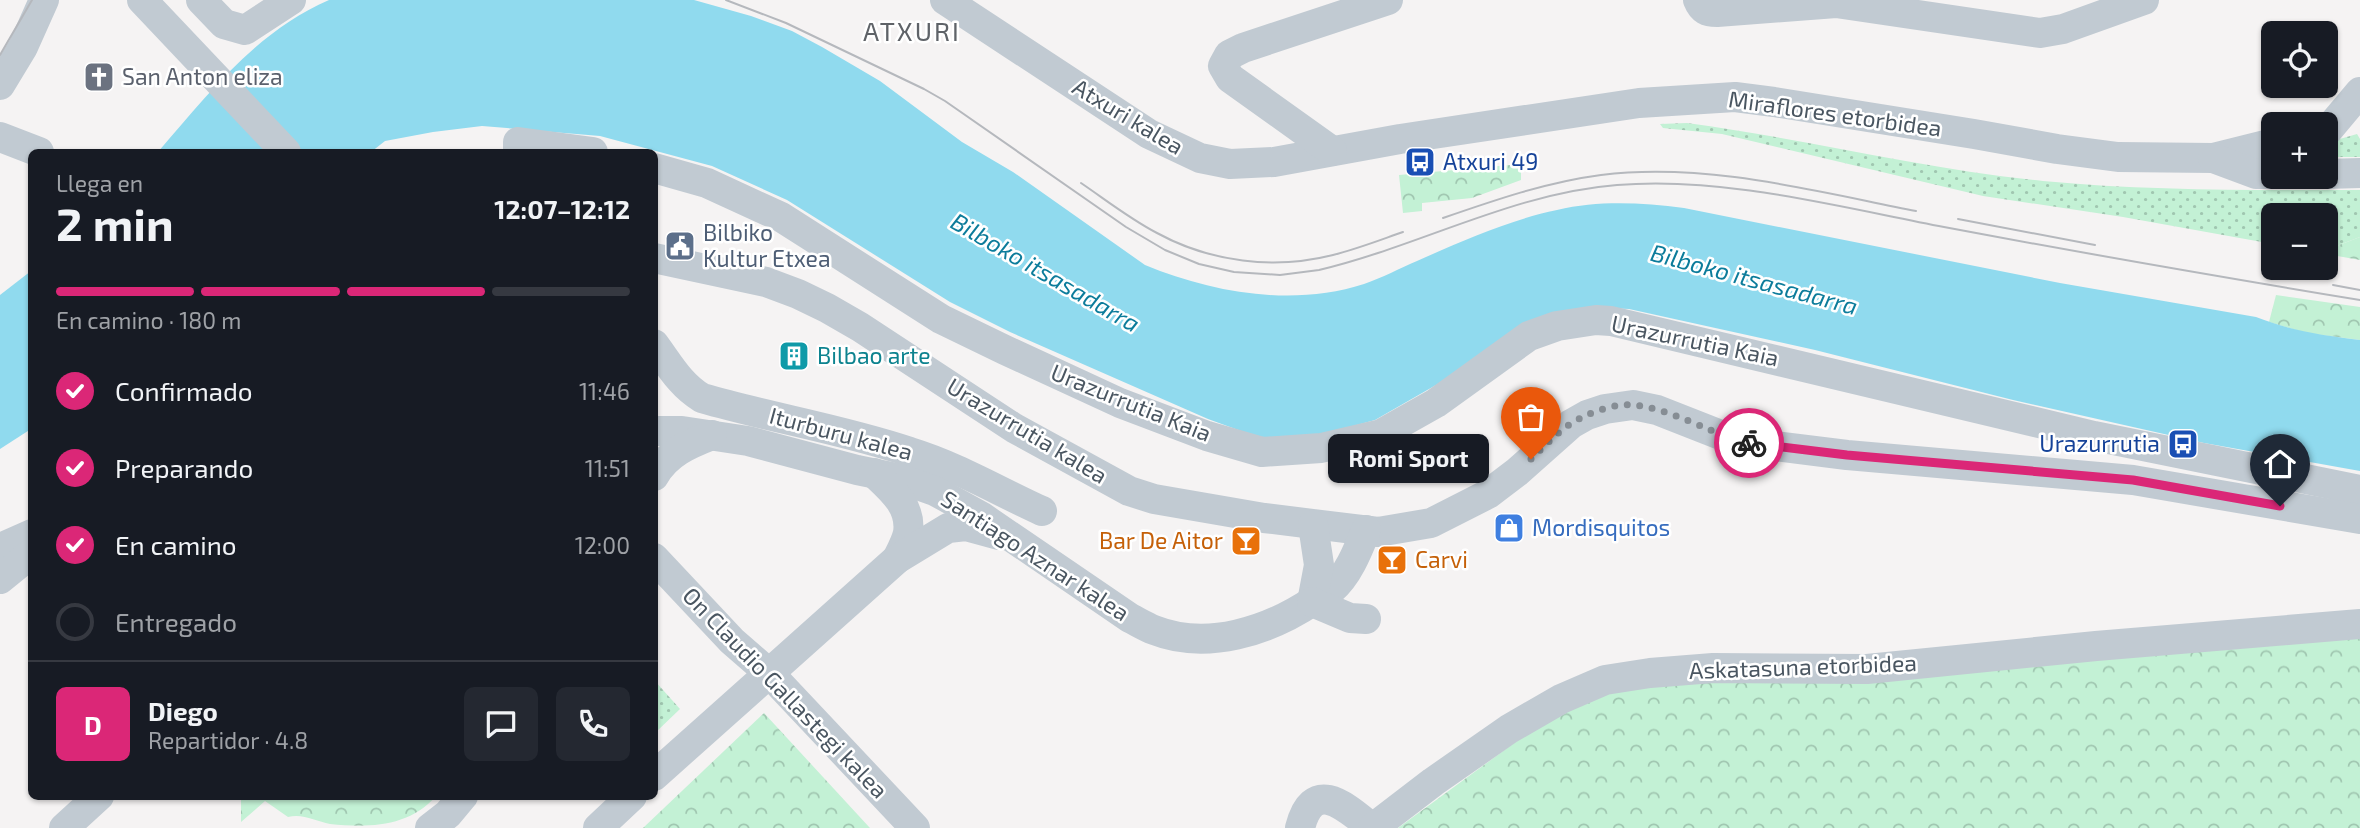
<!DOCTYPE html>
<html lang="es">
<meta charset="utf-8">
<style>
:root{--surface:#171b24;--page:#242831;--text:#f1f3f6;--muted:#9ea1a6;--line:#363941;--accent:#db2777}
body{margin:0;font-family:"Exo 2",sans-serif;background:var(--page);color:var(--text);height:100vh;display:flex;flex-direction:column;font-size:26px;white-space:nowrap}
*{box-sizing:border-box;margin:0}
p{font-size:23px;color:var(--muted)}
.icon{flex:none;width:38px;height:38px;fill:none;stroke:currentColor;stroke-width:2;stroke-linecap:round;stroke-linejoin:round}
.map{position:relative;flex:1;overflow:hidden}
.side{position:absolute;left:28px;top:149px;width:630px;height:651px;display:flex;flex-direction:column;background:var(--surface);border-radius:10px;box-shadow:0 2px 5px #0004}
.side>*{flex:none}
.controls{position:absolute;left:2261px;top:21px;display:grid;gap:14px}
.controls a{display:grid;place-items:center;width:77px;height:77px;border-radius:10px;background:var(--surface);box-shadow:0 2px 5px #0004;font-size:35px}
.pin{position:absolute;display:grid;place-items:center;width:60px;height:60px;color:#fff;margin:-72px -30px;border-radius:50% 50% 50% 0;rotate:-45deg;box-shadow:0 0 7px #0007}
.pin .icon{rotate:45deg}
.courier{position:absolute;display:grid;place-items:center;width:70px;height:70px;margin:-35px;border:5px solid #db2777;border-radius:50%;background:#fff;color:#222;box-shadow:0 2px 9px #0007}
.bubble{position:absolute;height:49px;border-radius:10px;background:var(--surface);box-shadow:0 2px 5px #0004;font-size:23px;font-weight:700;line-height:49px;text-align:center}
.summary em{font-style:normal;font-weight:700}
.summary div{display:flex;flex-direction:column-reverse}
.summary{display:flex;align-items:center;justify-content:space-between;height:119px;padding:0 28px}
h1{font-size:46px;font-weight:700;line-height:52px}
.bar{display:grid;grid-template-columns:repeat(4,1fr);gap:10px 7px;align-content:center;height:84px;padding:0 28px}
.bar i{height:9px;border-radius:5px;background:var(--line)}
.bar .current{background:var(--accent)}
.bar p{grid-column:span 4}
.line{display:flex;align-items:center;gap:18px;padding:0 28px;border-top:2px solid var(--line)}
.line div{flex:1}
.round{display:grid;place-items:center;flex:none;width:74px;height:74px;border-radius:10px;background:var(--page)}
ol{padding:0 28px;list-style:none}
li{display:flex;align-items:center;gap:21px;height:77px}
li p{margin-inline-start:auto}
li .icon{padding:7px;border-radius:50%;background:var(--accent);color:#fff;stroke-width:4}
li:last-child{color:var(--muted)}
li i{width:38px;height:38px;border:4px solid var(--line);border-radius:50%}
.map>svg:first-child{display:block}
.grass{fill:url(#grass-dots)}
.forest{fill:url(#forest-crowns)}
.water{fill:#90daee}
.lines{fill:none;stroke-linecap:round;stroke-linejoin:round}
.minor{stroke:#c1cad2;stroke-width:30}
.tram{stroke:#b5b8bd;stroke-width:2}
.done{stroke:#868d94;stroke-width:7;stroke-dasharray:0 12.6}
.route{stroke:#db2777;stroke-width:9}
.labels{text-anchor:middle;stroke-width:5;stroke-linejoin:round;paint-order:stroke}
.worship-label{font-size:23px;fill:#5b616d;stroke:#fff;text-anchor:start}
.street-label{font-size:23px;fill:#4a5661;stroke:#fff}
.transit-label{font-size:23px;fill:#164399;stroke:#fff;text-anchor:start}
.service-label{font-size:23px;fill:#4e5e75;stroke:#fff;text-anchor:start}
.culture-label{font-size:23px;fill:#0d838f;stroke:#fff;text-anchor:start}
.shop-label{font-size:23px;fill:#366cbe;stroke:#fff;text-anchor:start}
.food-label{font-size:23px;fill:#c56008;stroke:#fff;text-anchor:end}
.water-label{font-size:24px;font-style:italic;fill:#0c7c9b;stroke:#fff}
.quarter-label{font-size:26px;letter-spacing:2px;fill:#5f6368;stroke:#fff}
</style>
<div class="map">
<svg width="2360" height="828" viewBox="0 0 2360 828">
<defs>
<pattern id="grass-dots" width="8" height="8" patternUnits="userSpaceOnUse" patternTransform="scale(1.75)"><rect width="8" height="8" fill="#c3f1d5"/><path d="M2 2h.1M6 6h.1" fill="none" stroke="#a0c6b0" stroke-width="1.8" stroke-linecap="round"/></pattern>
<pattern id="forest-crowns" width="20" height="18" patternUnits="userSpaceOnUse" patternTransform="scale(1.75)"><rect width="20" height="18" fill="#c3f1d5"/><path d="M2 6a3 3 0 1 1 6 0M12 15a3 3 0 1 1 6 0" fill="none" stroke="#a0c6b0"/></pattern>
</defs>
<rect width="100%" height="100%" fill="#f5f3f3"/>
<g class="grass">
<path d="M1687,123C1806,139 1923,169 2043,181C2148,191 2254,190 2360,190V237L2326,250V215H2273V244L2123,217L1983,196L1722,134L1663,128L1660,124Z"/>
<polygon points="2357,134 2360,139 2360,157 2326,157 2326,143"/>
<polygon points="655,681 680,709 655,733"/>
</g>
<g class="forest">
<polygon points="1521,164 1521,180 1472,198 1422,203 1422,211 1403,213 1399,175"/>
<polygon points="2360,237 2360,260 2326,254 2326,250"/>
<polygon points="2276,295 2360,307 2360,340 2306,333 2269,322"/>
<polygon points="2360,632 2360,828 1398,828 1540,724 1614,686"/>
<polygon points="764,713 870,828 643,828"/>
<path d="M241,796H436C409,827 369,828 330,824C316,821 302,813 288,817L265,801L241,822Z"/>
</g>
<g class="water">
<path d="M329,0H694L751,16L792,31L822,47L880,81L962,142L1013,172L1145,265C1213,293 1293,307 1364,284C1382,278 1400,268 1417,261C1462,241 1509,220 1557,210C1600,200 1642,203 1684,208L2060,283L2256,317C2292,331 2322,335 2360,340V471L2204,443L2013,400L1815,350L1629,309L1585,307L1450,377L1375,420L1321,435L1263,439L1208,419L1010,332L950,302L787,200L712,166L600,136L482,126L433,132L385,141L371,152H158C208,94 257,31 329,0Z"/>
<polygon points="31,271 31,429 0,449 0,295"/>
</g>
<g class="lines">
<g class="minor">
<polyline points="142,0 286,152"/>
<polyline points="201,0 224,24 245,30 291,0"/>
<polyline points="945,0 1149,134 1200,158 1230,164 1274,162 1400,139 1639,103 1735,97 1774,102 1974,134 2057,149 2118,157 2213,158 2273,143"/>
<path d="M1698,0C1702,10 1707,12 1717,12L1836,3L2040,33L2063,29L2144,0"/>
<polyline points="0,85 23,47 44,0"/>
<polyline points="2328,130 2360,92"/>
<polyline points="0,137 39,152"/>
<polyline points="1332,151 1230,78 1223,66 1229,55 1243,48 1388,0"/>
<polyline points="518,152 518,142 593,152"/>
<polyline points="2213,158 2256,174 2273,174"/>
<polyline points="654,168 707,183 781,217 941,319 1005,350 1120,403 1207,436 1262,452 1321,448 1381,434 1436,403 1529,336 1557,326 1596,320 1611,321 2094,436 2360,490"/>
<polyline points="2326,174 2360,173"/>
<polyline points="654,258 766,282 798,294 827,308 860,327 1014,428 1129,491 1154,499 1264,518 1378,532 1431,523 1488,494 1517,472 1571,424 1587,415 1605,409 1633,405 1657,410 1736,441 1847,455 2133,480 2360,519"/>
<path d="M654,344C669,364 680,385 702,398C771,418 842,429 910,452C956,466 998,491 1042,511"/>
<path d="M654,431H682L748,441L857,470L901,479L935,491L982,517L1130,618C1138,622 1146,627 1154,630C1207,651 1268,631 1313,601C1319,598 1326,595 1331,590C1348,576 1358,550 1366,530"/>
<path d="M874,473C891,489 912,506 908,533C906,542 901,551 897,559"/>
<path d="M654,476C667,453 689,444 712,435"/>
<polyline points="0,548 32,534"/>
<polyline points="654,558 732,641 770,674 915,828"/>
<polyline points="0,579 32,553"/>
<polyline points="1312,602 1319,565 1313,525"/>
<polyline points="1312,602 1350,618 1366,619"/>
<polyline points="654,776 897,559 948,528 966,526 999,535"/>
<polyline points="64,828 99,796"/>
<polyline points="430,828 448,814 463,796"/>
<polyline points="598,828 632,796"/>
<path d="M1300,828C1313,776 1346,807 1372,828"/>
<polyline points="1373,828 1433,782 1509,729 1561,699 1605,680 1650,673 1713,668 1867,669 2096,646 2360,624"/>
</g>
<g class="tram">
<path d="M726,0L786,23L924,89L945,101L1126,227L1165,250L1199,264L1234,272L1280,275L1319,270C1420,246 1513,193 1617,185C1723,176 1839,207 1944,227C2082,253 2221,277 2360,300"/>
<polyline points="0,55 32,0"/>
<path d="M1081,183C1106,200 1130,219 1157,233C1210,262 1274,270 1333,255C1357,249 1380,240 1403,232"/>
<path d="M1443,218C1495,200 1547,182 1601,175C1707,162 1814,191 1916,211"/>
<polyline points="1958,219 2095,245"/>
<polyline points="2333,285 2360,290"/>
</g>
</g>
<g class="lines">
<path class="done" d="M1531,459C1544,447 1556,433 1572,423C1588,413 1614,403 1634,405C1666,408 1706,429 1736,441L1749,443"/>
<polyline class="route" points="1749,443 1847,455 2133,480 2280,506"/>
</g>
<defs>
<g id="church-square" transform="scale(1.575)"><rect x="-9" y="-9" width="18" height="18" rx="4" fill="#6b7280" stroke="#fff"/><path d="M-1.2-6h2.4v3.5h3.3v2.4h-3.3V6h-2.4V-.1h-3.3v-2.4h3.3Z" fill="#fff"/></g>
<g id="bus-square" transform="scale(1.575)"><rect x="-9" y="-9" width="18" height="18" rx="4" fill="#1a4fb4" stroke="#fff"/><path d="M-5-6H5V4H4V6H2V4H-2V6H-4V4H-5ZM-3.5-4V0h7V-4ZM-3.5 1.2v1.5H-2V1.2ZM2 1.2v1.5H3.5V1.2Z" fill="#fff"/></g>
<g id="civic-square" transform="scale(1.575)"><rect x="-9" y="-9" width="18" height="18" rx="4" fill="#5c6f8a" stroke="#fff"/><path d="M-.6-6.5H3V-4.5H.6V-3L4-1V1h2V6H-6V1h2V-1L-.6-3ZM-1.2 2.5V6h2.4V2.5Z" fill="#fff"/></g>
<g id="building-square" transform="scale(1.575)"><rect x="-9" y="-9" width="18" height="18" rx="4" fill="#0f9aa8" stroke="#fff"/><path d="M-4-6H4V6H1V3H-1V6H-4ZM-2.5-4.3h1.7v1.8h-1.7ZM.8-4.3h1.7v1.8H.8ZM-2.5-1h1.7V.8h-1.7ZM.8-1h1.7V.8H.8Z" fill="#fff"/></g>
<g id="shop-square" transform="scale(1.575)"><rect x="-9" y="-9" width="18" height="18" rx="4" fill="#3f7fe0" stroke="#fff"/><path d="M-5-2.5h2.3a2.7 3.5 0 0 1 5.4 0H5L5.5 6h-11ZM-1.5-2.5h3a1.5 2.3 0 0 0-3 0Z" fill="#fff"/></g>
<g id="bar-square" transform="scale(1.575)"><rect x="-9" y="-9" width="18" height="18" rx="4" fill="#e8710a" stroke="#fff"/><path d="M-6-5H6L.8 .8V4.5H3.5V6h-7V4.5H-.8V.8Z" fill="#fff"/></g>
</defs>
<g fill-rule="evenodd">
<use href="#church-square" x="99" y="77"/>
<use href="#bus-square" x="1420" y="162"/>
<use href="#civic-square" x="680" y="246"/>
<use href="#building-square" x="794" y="356"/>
<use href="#bus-square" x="2183" y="444"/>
<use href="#shop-square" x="1509" y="528"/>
<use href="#bar-square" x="1246" y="541"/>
<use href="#bar-square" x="1392" y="560"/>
</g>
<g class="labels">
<g class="worship-label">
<text x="122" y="85">San Anton eliza</text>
</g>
<g class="street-label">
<text transform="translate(1835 114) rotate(8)" y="8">Miraflores etorbidea</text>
<text transform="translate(1128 117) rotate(31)" y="8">Atxuri kalea</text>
<text transform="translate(1695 341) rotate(12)" y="8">Urazurrutia Kaia</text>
<text transform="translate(1131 403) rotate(22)" y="8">Urazurrutia Kaia</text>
<text transform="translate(1027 431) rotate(31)" y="8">Urazurrutia kalea</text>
<text transform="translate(841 434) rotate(15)" y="8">Iturburu kalea</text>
<text transform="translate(1035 556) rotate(33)" y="8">Santiago Aznar kalea</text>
<text transform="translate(1803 667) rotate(-2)" y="8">Askatasuna etorbidea</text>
<text transform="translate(785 693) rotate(46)" y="8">On Claudio Gallastegi kalea</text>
</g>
<g class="transit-label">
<text x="1443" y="170">Atxuri 49</text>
<text x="2160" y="452" text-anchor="end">Urazurrutia</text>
</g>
<g class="service-label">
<text x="703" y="241">Bilbiko<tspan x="703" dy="26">Kultur Etxea</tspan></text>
</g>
<g class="culture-label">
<text x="817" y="364">Bilbao arte</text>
</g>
<g class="shop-label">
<text x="1532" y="536">Mordisquitos</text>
</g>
<g class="food-label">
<text x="1223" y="549">Bar De Aitor</text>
<text x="1415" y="568" text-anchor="start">Carvi</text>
</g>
<g class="water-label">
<text transform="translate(1045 273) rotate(30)" y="8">Bilboko itsasadarra</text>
<text transform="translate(1754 280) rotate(15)" y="8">Bilboko itsasadarra</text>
</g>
<g class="quarter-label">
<text x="912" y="41">ATXURI</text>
</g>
</g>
</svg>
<div class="controls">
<a><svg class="icon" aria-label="locate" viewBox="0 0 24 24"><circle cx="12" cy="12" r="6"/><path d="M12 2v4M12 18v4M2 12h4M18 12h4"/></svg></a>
<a>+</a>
<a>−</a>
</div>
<div class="pin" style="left:1531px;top:459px;background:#ea580c"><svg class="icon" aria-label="bag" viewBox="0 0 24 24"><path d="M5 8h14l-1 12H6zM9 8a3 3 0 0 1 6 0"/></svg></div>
<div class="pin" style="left:2280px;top:506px;background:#1f2937"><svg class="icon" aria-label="home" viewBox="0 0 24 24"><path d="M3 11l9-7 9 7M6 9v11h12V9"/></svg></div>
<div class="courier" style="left:1749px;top:443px"><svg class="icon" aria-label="bike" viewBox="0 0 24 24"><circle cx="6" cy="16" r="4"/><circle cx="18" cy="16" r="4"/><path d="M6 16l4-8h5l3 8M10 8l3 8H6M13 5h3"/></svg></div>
<div class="bubble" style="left:1328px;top:434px;width:161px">Romi Sport</div>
<section class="side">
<div class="summary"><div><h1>2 min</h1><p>Llega en</p></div><em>12:07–12:12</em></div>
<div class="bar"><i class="current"></i><i class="current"></i><i class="current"></i><i></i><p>En camino · 180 m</p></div>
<ol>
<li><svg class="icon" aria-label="check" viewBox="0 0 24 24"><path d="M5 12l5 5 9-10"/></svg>Confirmado<p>11:46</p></li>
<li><svg class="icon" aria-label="check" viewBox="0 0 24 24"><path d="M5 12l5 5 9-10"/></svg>Preparando<p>11:51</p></li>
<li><svg class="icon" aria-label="check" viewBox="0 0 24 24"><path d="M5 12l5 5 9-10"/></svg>En camino<p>12:00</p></li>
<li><i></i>Entregado</li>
</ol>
<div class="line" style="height:126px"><b class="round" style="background:var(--accent);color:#fff">D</b><div><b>Diego</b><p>Repartidor · 4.8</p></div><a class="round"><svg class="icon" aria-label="chat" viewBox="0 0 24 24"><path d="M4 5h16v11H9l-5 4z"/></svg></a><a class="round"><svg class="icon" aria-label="phone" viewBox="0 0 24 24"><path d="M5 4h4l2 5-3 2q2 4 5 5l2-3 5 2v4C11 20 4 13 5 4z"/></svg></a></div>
</section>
</div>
